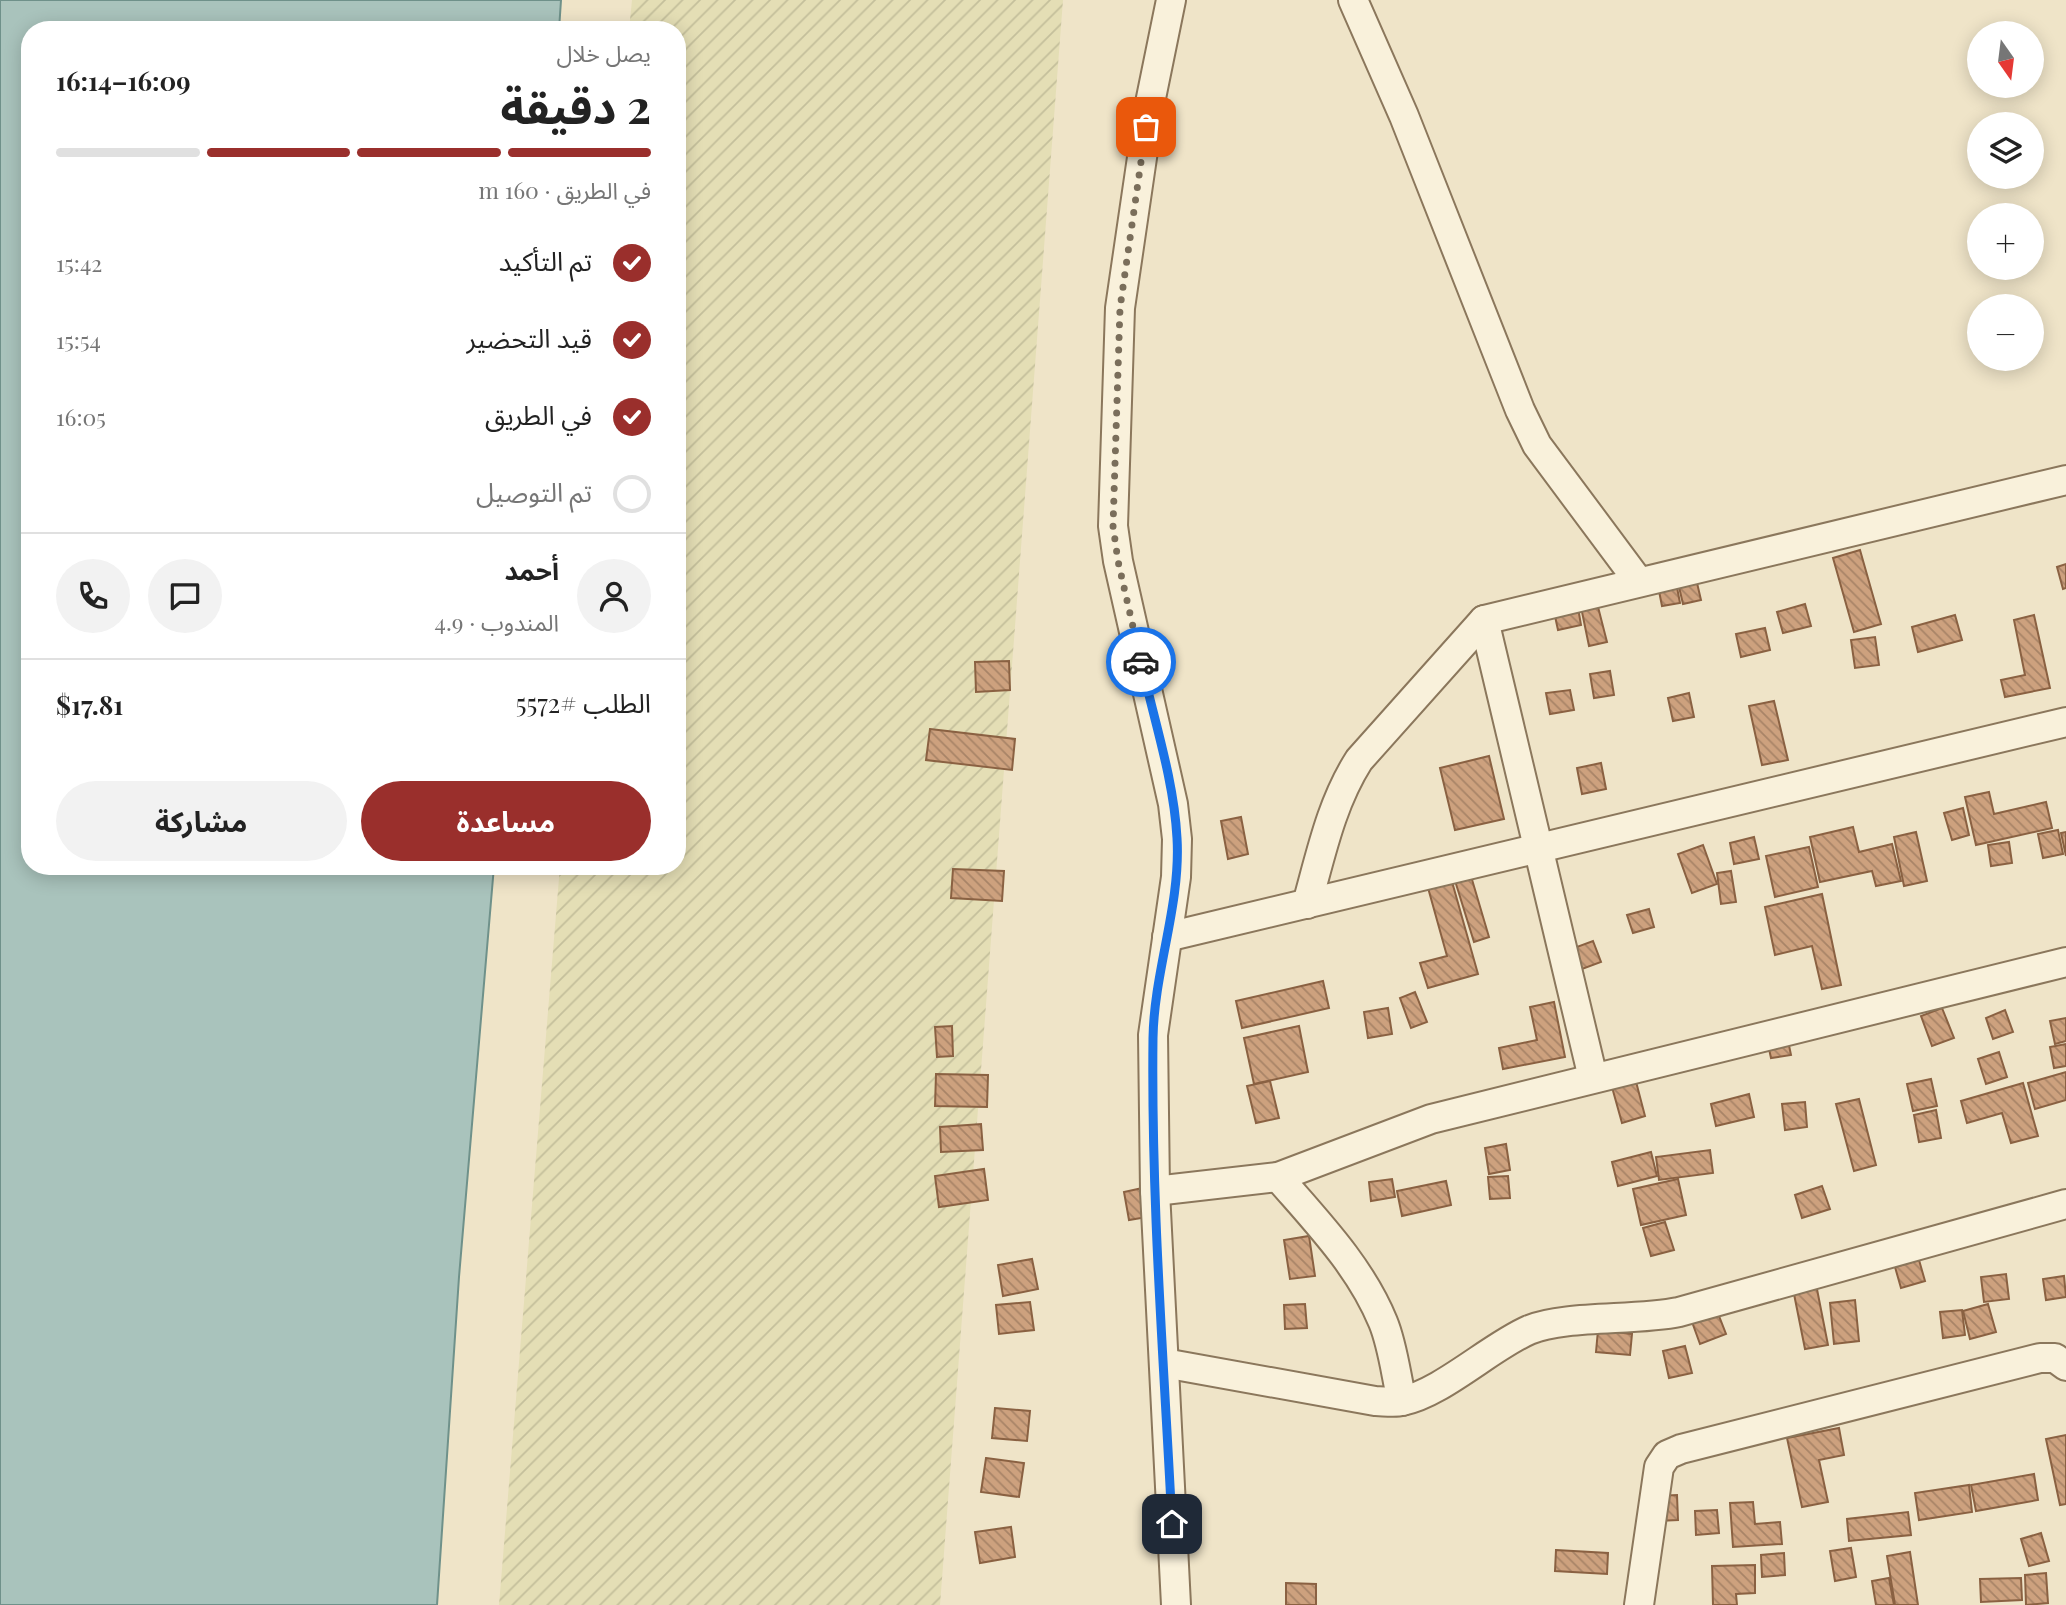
<!DOCTYPE html>
<html lang="ar">
<meta charset="utf-8">
<style>
:root{--surface:#fff;--page:#f2f2f2;--text:#222;--muted:#767676;--line:#e0e0e0;--accent:#9a2f2c}
body{margin:0;font-family:"Playfair Display","Noto Sans Arabic",serif;background:var(--page);color:var(--text);direction:rtl;height:100vh;display:flex;flex-direction:column;font-size:26px;white-space:nowrap}
*{box-sizing:border-box;margin:0}
p{font-size:23px;color:var(--muted)}
.icon{flex:none;width:38px;height:38px;fill:none;stroke:currentColor;stroke-width:2;stroke-linecap:round;stroke-linejoin:round}
.map{position:relative;flex:1;overflow:hidden;direction:ltr}
.drawer{position:absolute;left:21px;top:21px;width:665px;height:854px;display:flex;flex-direction:column;background:var(--surface);border-radius:28px;box-shadow:0 4px 18px #0003;direction:rtl}
.drawer>*{flex:none}
.needle{width:46px;rotate:166deg}
.fabs{position:absolute;left:1967px;top:21px;display:grid;gap:14px}
.fabs a{display:grid;place-items:center;width:77px;height:77px;border-radius:50%;background:var(--surface);box-shadow:0 4px 18px #0003;font-size:35px}
.pin{position:absolute;display:grid;place-items:center;width:60px;height:60px;color:#fff;margin:-30px;border-radius:14px;box-shadow:0 4px 10px #0006}
.courier{position:absolute;display:grid;place-items:center;width:70px;height:70px;margin:-35px;border:5px solid #1a73e8;border-radius:50%;background:#fff;color:#222;box-shadow:0 2px 9px #0007}
.overview em{font-style:normal;font-weight:700}
.overview div{display:flex;flex-direction:column-reverse}
.overview{display:flex;align-items:center;justify-content:space-between;height:119px;padding:0 35px}
h1{font-size:46px;font-weight:700;line-height:52px}
.bar{display:grid;grid-template-columns:repeat(4,1fr);gap:10px 7px;align-content:center;height:84px;padding:0 35px}
.bar i{height:9px;border-radius:5px;background:var(--line)}
.bar .current{background:var(--accent)}
.bar p{grid-column:span 4}
.line{display:flex;align-items:center;gap:18px;padding:0 35px;border-top:2px solid var(--line)}
.line div{flex:1}
.round{display:grid;place-items:center;flex:none;width:74px;height:74px;border-radius:37px;background:var(--page)}
ol{padding:0 35px;list-style:none}
li{display:flex;align-items:center;gap:21px;height:77px}
li p{margin-inline-start:auto}
li .icon{padding:7px;border-radius:50%;background:var(--accent);color:#fff;stroke-width:4}
li:last-child{color:var(--muted)}
li i{width:38px;height:38px;border:4px solid var(--line);border-radius:50%}
.primary-button{display:flex;gap:14px;margin-top:auto;padding:14px 35px}
.primary-button a{flex:1;height:80px;border-radius:42px;background:var(--accent);color:#fff;font-size:28px;font-weight:700;line-height:80px;text-align:center}
.primary-button a+a{background:var(--page);color:var(--text)}
.map>svg:first-child{display:block}
.farmland{fill:url(#farmland-furrows)}
.water{fill:#a9c3bc;stroke:#6f918a;stroke-width:2}
.building{fill:url(#building-back-hatch);stroke:#8a6142;stroke-width:2}
.lines{fill:none;stroke-linecap:round;stroke-linejoin:round}
.minor-casing{stroke:#8b775c;stroke-width:32}
.minor{stroke:#f9f1db;stroke-width:28}
.done{stroke:#7a6e5b;stroke-width:7;stroke-dasharray:0 12.6}
.route{stroke:#1a73e8;stroke-width:9}
</style>
<div class="map">
<svg width="2066" height="1605" viewBox="0 0 2066 1605">
<defs>
<pattern id="farmland-furrows" width="10" height="10" patternUnits="userSpaceOnUse" patternTransform="scale(1.75)"><rect width="10" height="10" fill="#e4deb5"/><path d="M-1 1l2-2M0 10L10 0M9 11l2-2" fill="none" stroke="#c4bf9b"/></pattern>
<pattern id="building-back-hatch" width="6" height="6" patternUnits="userSpaceOnUse" patternTransform="scale(1.75)"><rect width="6" height="6" fill="#cda17e"/><path d="M-1 5l2 2M0 0l6 6M5-1l2 2" fill="none" stroke="#a88467"/></pattern>
</defs>
<rect width="100%" height="100%" fill="#efe4c8"/>
<polygon class="farmland" points="632,0 1063,0 940,1605 499,1605 560,866 677,866 677,30 629,30"/>
<polygon class="water" points="0,0 561,0 559,30 30,30 30,866 494,866 459,1277 437,1605 0,1605"/>
<g class="building">
<polygon points="1860,550 1881,624 1854,632 1833,558"/>
<polygon points="2066,564 2066,588 2063,589 2057,567"/>
<polygon points="1694,570 1701,600 1683,604 1676,574"/>
<polygon points="1675,577 1680,603 1662,606 1657,581"/>
<polygon points="1577,602 1581,625 1558,630 1553,607"/>
<polygon points="1597,603 1607,642 1589,646 1581,607"/>
<polygon points="1805,604 1811,626 1783,633 1777,612"/>
<polygon points="1955,615 1962,640 1918,652 1912,627"/>
<polygon points="2034,615 2050,688 2005,697 2001,680 2025,675 2014,620"/>
<polygon points="1765,628 1770,650 1741,657 1736,634"/>
<polygon points="1875,637 1879,665 1855,668 1851,640"/>
<polygon points="1009,661 1010,690 976,692 975,662"/>
<polygon points="1610,671 1614,695 1594,698 1590,674"/>
<polygon points="1570,690 1574,710 1550,714 1546,693"/>
<polygon points="1689,693 1694,717 1673,721 1668,698"/>
<polygon points="1774,701 1788,760 1762,765 1749,706"/>
<polygon points="930,729 1015,739 1012,770 926,760"/>
<polygon points="1489,756 1504,819 1455,830 1440,768"/>
<polygon points="1601,763 1606,789 1582,794 1577,768"/>
<polygon points="1989,792 1994,814 2046,802 2052,828 1976,845 1965,797"/>
<polygon points="1963,808 1969,835 1952,840 1944,813"/>
<polygon points="1241,817 1248,854 1228,859 1221,821"/>
<polygon points="1853,827 1859,852 1892,844 1901,881 1876,886 1872,871 1820,882 1810,837"/>
<polygon points="2058,830 2063,854 2043,858 2038,834"/>
<polygon points="1916,832 1927,881 1904,886 1894,837"/>
<polygon points="2066,832 2066,856 2061,833"/>
<polygon points="1754,837 1759,859 1734,864 1730,843"/>
<polygon points="2009,842 2012,863 1991,866 1988,845"/>
<polygon points="1703,845 1717,884 1692,893 1678,854"/>
<polygon points="1809,847 1818,887 1775,897 1766,856"/>
<polygon points="1468,866 1489,937 1474,942 1452,871"/>
<polygon points="953,869 1004,871 1002,901 951,898"/>
<polygon points="1449,871 1478,974 1428,988 1420,963 1447,956 1425,877"/>
<polygon points="1731,871 1736,902 1721,904 1717,873"/>
<polygon points="1822,894 1841,985 1822,989 1812,946 1775,955 1765,907"/>
<polygon points="1649,909 1654,927 1633,933 1627,915"/>
<polygon points="1593,941 1601,962 1582,969 1574,948"/>
<polygon points="1323,981 1329,1008 1242,1028 1236,1001"/>
<polygon points="1415,992 1427,1022 1411,1028 1400,998"/>
<polygon points="1554,1002 1565,1057 1503,1069 1499,1048 1537,1040 1530,1007"/>
<polygon points="1388,1008 1392,1034 1368,1038 1364,1012"/>
<polygon points="1942,1008 1954,1038 1932,1046 1921,1016"/>
<polygon points="2005,1010 2013,1032 1993,1039 1986,1018"/>
<polygon points="2066,1018 2066,1041 2055,1044 2050,1021"/>
<polygon points="952,1026 953,1056 937,1057 935,1027"/>
<polygon points="1299,1026 1308,1072 1254,1084 1244,1038"/>
<polygon points="1786,1031 1791,1055 1771,1058 1766,1035"/>
<polygon points="2066,1044 2066,1066 2054,1068 2050,1047"/>
<polygon points="1999,1052 2007,1077 1986,1084 1978,1059"/>
<polygon points="2066,1072 2066,1100 2035,1109 2028,1083"/>
<polygon points="936,1074 988,1075 987,1107 935,1106"/>
<polygon points="1634,1074 1645,1116 1622,1123 1610,1080"/>
<polygon points="1931,1079 1937,1106 1913,1111 1907,1084"/>
<polygon points="1270,1081 1279,1118 1256,1123 1247,1086"/>
<polygon points="2023,1083 2038,1136 2011,1143 2002,1113 1967,1123 1961,1101"/>
<polygon points="1749,1094 1754,1117 1716,1126 1711,1104"/>
<polygon points="1859,1099 1876,1165 1854,1171 1836,1104"/>
<polygon points="1805,1102 1807,1127 1785,1130 1782,1104"/>
<polygon points="1936,1110 1941,1138 1919,1142 1914,1115"/>
<polygon points="981,1124 983,1150 941,1152 940,1127"/>
<polygon points="1506,1144 1510,1170 1489,1174 1485,1148"/>
<polygon points="1710,1150 1713,1173 1659,1180 1656,1157"/>
<polygon points="1651,1152 1657,1176 1618,1186 1612,1162"/>
<polygon points="984,1169 988,1200 939,1207 935,1176"/>
<polygon points="1508,1176 1510,1198 1490,1199 1488,1177"/>
<polygon points="1392,1179 1395,1197 1371,1201 1369,1182"/>
<polygon points="1678,1179 1686,1215 1641,1225 1633,1189"/>
<polygon points="1446,1181 1451,1205 1402,1216 1397,1191"/>
<polygon points="1822,1186 1830,1209 1802,1218 1795,1195"/>
<polygon points="1147,1187 1153,1216 1129,1220 1124,1192"/>
<polygon points="1665,1222 1674,1250 1651,1256 1643,1228"/>
<polygon points="1309,1236 1315,1276 1290,1279 1284,1240"/>
<polygon points="1032,1259 1038,1289 1003,1296 998,1265"/>
<polygon points="1919,1260 1925,1281 1901,1288 1895,1267"/>
<polygon points="1814,1274 1828,1345 1805,1349 1791,1279"/>
<polygon points="2006,1274 2009,1299 1984,1302 1981,1277"/>
<polygon points="2064,1276 2066,1297 2046,1300 2043,1279"/>
<polygon points="1712,1298 1726,1334 1700,1344 1687,1308"/>
<polygon points="1855,1300 1859,1341 1834,1344 1830,1303"/>
<polygon points="1030,1302 1034,1330 999,1334 996,1305"/>
<polygon points="1305,1304 1307,1328 1285,1329 1284,1305"/>
<polygon points="1988,1304 1996,1332 1970,1339 1963,1311"/>
<polygon points="1962,1310 1965,1335 1943,1338 1940,1312"/>
<polygon points="1598,1330 1632,1334 1630,1355 1596,1352"/>
<polygon points="1685,1346 1692,1373 1669,1378 1663,1351"/>
<polygon points="995,1408 1030,1411 1027,1441 992,1438"/>
<polygon points="1839,1428 1844,1455 1819,1460 1828,1502 1802,1507 1787,1438"/>
<polygon points="2066,1435 2066,1504 2060,1505 2046,1439"/>
<polygon points="986,1458 1024,1463 1019,1497 981,1492"/>
<polygon points="2034,1474 2038,1500 1976,1511 1971,1485"/>
<polygon points="1969,1485 1972,1512 1919,1520 1915,1493"/>
<polygon points="1677,1495 1678,1520 1657,1521 1655,1496"/>
<polygon points="1753,1502 1755,1524 1780,1522 1782,1544 1733,1547 1730,1503"/>
<polygon points="1717,1510 1719,1533 1696,1535 1695,1511"/>
<polygon points="1908,1512 1911,1535 1849,1541 1847,1519"/>
<polygon points="1011,1527 1015,1557 980,1563 975,1532"/>
<polygon points="2041,1533 2049,1561 2029,1566 2021,1539"/>
<polygon points="1851,1548 1856,1577 1835,1581 1830,1551"/>
<polygon points="1556,1550 1608,1553 1607,1574 1555,1571"/>
<polygon points="1910,1552 1918,1605 1895,1605 1887,1556"/>
<polygon points="1784,1553 1785,1575 1762,1577 1761,1555"/>
<polygon points="1755,1565 1755,1593 1736,1594 1737,1605 1713,1605 1712,1566"/>
<polygon points="2046,1573 2048,1603 2026,1605 2025,1575"/>
<polygon points="1889,1578 1894,1605 1876,1605 1872,1581"/>
<polygon points="2021,1578 2022,1600 1981,1602 1980,1579"/>
<polygon points="1286,1583 1316,1584 1316,1605 1286,1605"/>
</g>
<g class="lines">
<g class="minor-casing">
<g id="minor">
<polyline points="1171,0 1150,103 1120,308 1113,526 1118,561 1173,804 1177,839 1176,877 1153,1035 1155,1191 1176,1605"/>
<polyline points="1353,0 1404,116 1520,410 1537,445 1639,582"/>
<polyline points="1484,620 1593,1078"/>
<path d="M1307,904C1321,854 1331,804 1359,760L1484,620L2066,480"/>
<polyline points="1167,937 2066,722"/>
<path d="M1278,1177C1317,1222 1360,1266 1383,1322C1393,1346 1396,1376 1402,1401"/>
<polyline points="1155,1191 1278,1177 1431,1119 2066,962"/>
<path d="M1164,1363L1375,1401C1383,1401 1394,1403 1402,1401C1442,1393 1490,1347 1529,1330C1564,1315 1636,1321 1679,1312L2066,1204"/>
<polyline points="1639,1605 1659,1467 1667,1455 1681,1449 2040,1358 2055,1358 2066,1366"/>
</g>
</g>
<use href="#minor" class="minor"/>
</g>
<g class="lines">
<polyline class="done" points="1141,662 1118,561 1113,526 1120,308 1146,127"/>
<path class="route" d="M1141,662C1154,720 1174,780 1177,838C1181,905 1154,971 1153,1038C1151,1200 1164,1363 1172,1524"/>
</g>
</svg>
<div class="fabs">
<a><svg class="needle" viewBox="-14 -14 28 28"><path d="M0-13l5 13h-10z" fill="#e53935"/><path d="M0 13l5-13h-10z" fill="#767676"/></svg></a>
<a><svg class="icon" aria-label="layers" viewBox="0 0 24 24"><path d="M12 4l9 5-9 5-9-5zM3 14l9 5 9-5"/></svg></a>
<a>+</a>
<a>−</a>
</div>
<div class="pin" style="left:1146px;top:127px;background:#ea580c"><svg class="icon" aria-label="bag" viewBox="0 0 24 24"><path d="M5 8h14l-1 12H6zM9 8a3 3 0 0 1 6 0"/></svg></div>
<div class="pin" style="left:1172px;top:1524px;background:#1f2937"><svg class="icon" aria-label="home" viewBox="0 0 24 24"><path d="M3 11l9-7 9 7M6 9v11h12V9"/></svg></div>
<div class="courier" style="left:1141px;top:662px"><svg class="icon" aria-label="car" viewBox="0 0 24 24"><path d="M5 17H2v-5l4-1 3-4h7l3 4 3 1v5h-3M9 17h6M6 11h13"/><circle cx="7" cy="17" r="2"/><circle cx="17" cy="17" r="2"/></svg></div>
<section class="drawer">
<div class="overview"><div><h1>2 دقيقة</h1><p>يصل خلال</p></div><em>16:09–16:14</em></div>
<div class="bar"><i class="current"></i><i class="current"></i><i class="current"></i><i></i><p>في الطريق · 160 m</p></div>
<ol>
<li><svg class="icon" aria-label="check" viewBox="0 0 24 24"><path d="M5 12l5 5 9-10"/></svg>تم التأكيد<p>15:42</p></li>
<li><svg class="icon" aria-label="check" viewBox="0 0 24 24"><path d="M5 12l5 5 9-10"/></svg>قيد التحضير<p>15:54</p></li>
<li><svg class="icon" aria-label="check" viewBox="0 0 24 24"><path d="M5 12l5 5 9-10"/></svg>في الطريق<p>16:05</p></li>
<li><i></i>تم التوصيل</li>
</ol>
<div class="line" style="height:126px"><a class="round"><svg class="icon" aria-label="person" viewBox="0 0 24 24"><circle cx="12" cy="8" r="4"/><path d="M4 21q1-7 8-7t8 7"/></svg></a><div><b>أحمد</b><p>المندوب · 4.9</p></div><a class="round"><svg class="icon" aria-label="chat" viewBox="0 0 24 24"><path d="M4 5h16v11H9l-5 4z"/></svg></a><a class="round"><svg class="icon" aria-label="phone" viewBox="0 0 24 24"><path d="M5 4h4l2 5-3 2q2 4 5 5l2-3 5 2v4C11 20 4 13 5 4z"/></svg></a></div>
<div class="line" style="height:91px"><div>الطلب #5572</div><b>$17.81</b></div>
<div class="primary-button"><a>مساعدة</a><a>مشاركة</a></div>
</section>
</div>
